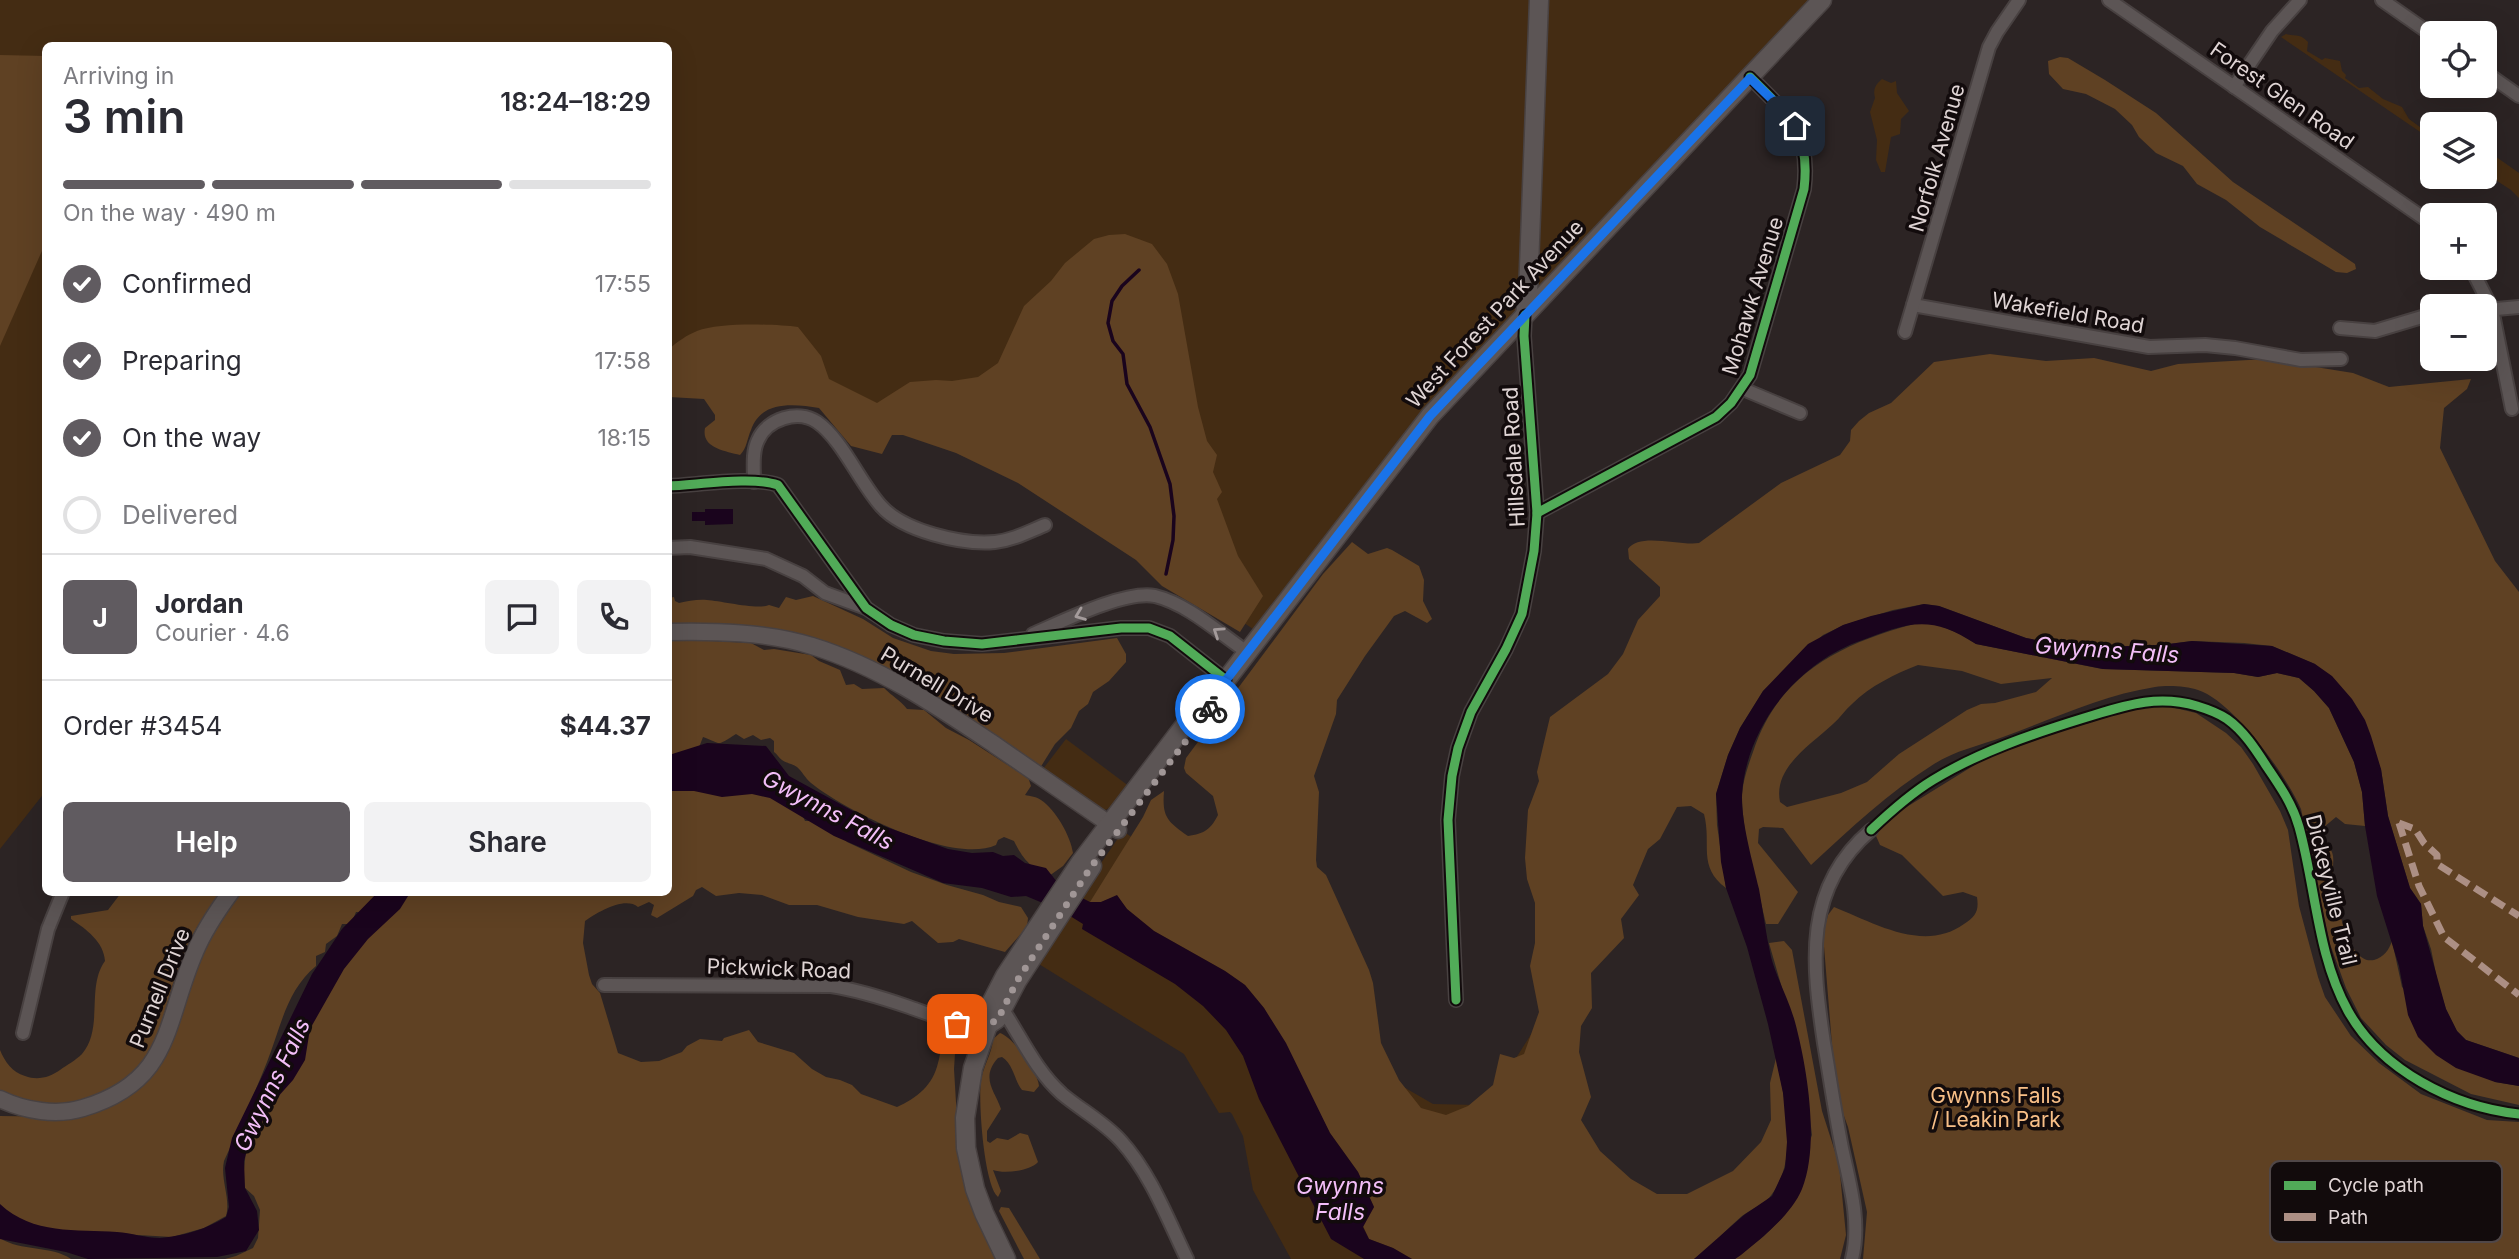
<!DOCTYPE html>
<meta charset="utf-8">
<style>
:root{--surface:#fff;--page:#f2f2f3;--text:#2b2b33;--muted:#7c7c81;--line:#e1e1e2;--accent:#605b60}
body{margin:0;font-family:Inter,sans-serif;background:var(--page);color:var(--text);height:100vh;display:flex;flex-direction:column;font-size:26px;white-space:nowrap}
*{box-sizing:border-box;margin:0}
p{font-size:23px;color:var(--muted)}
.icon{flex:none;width:38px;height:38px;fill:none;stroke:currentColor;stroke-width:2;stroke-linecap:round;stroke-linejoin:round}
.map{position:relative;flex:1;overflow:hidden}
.side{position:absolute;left:42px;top:42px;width:630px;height:854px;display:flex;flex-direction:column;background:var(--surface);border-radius:10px;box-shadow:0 7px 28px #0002}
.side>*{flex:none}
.tools{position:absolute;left:2420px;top:21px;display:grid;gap:14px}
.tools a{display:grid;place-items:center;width:77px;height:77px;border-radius:10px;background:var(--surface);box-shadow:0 7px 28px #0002;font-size:35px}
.pin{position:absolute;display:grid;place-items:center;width:60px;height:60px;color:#fff;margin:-30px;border-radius:14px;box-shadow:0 4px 10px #0006}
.courier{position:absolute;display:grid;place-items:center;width:70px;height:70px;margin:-35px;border:5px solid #1a73e8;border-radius:50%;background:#fff;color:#222;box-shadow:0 2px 9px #0007}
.summary em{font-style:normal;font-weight:600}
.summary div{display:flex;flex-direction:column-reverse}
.summary{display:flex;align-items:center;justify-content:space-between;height:119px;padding:0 21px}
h1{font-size:46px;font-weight:600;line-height:52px}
.bar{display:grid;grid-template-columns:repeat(4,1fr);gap:10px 7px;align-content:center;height:84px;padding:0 21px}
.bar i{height:9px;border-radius:5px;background:var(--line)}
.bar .selected{background:var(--accent)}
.bar p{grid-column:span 4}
.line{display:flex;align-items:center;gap:18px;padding:0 21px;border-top:2px solid var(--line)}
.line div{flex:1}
.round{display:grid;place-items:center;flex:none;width:74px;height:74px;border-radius:10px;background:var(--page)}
ol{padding:0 21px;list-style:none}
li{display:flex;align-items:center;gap:21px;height:77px}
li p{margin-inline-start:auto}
li .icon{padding:7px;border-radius:50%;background:var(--accent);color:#fff;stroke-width:4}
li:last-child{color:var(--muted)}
li i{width:38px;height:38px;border:4px solid var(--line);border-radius:50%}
.action{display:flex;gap:14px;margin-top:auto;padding:14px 21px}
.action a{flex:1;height:80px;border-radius:10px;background:var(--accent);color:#fff;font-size:28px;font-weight:600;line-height:80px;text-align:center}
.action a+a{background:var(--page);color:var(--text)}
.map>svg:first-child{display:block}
.green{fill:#442c13}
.forest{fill:#5f4123;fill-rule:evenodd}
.water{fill:#1a041d}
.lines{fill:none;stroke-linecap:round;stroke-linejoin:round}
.stream{stroke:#1a041d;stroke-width:3.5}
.minor-casing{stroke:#484141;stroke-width:16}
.tertiary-casing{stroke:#484141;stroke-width:19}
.secondary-casing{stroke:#484141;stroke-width:21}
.minor{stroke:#5c5555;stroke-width:12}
.tertiary{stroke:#5c5555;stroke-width:16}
.secondary{stroke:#5c5555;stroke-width:18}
.quiet{stroke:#ac8f84;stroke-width:7;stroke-dasharray:14 7;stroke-linecap:butt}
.cycleway-casing{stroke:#120b0c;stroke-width:13}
.cycleway{stroke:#51ab58;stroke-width:9}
.oneway{stroke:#a49b9b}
.done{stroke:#a09696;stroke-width:7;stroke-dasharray:0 12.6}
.route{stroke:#1a73e8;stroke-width:9}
.labels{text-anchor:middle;stroke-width:7;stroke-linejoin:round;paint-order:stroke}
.street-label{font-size:21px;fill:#dfd4d4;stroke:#120b0c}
.park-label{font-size:21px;fill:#f8bf87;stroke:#120b0c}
.water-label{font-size:23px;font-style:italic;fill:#f3bef8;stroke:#120b0c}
.key{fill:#120b0c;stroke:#504748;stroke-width:2}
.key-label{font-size:19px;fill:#dfd4d4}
</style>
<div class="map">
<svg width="2519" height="1259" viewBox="0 0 2519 1259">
<rect width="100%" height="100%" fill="#2c2424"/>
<g class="green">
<polygon points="0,0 1809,0 1429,403 1253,629 1067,503 946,440 780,395 669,391 668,46 46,46 45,792 0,849"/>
<path d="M2286,34C2296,37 2300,33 2308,42L2307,51L2322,60L2325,58L2340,61L2342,71L2346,75L2345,78L2359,88L2368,87L2383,99L2402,107L2409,119L2432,136V140L2281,37Z"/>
<path d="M1882,79L1891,83L1896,81L1897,93L1909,111L1901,119L1900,134L1891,137L1885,172H1881L1876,160L1877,140L1870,112L1875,98C1873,89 1875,85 1882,79Z"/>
<polygon points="2485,149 2519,173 2519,198 2511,190 2485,173"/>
<polygon points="1066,739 1130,787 1114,806 1105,810 1099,808 1043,769"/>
<polygon points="1123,831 1271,937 1395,1082 1433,1104 1477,1105 1503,1079 1567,977 1500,1259 1291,1259 1253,1190 1243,1136 1232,1114 1230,1112 1219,1113 1184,1054 1034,961"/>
</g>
<g class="forest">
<polygon points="0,55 46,56 45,244 0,346"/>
<polygon points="2060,57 2068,58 2105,80 2156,113 2233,182 2355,264 2356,269 2347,273 2336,272 2260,227 2226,200 2197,184 2183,166 2156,153 2139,137 2132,125 2115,109 2086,94 2063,89 2049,74 2048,61"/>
<path d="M1125,234L1152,244L1167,264L1178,294L1198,407L1207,441L1217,455L1213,472L1222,492L1217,499L1238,556L1263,596L1240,632L1162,586L1136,560L1018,483L956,453L903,435H892L882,454L851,446L819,408C794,404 761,400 751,430C747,439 747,448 740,455C725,451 701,448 705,428L715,420V415L704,399L669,397V349C677,342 687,335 697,331C720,322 773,324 798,327L821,356L829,379L877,403L910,382L936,380L952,381L978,377L998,363L1024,306L1051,281L1065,263L1094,239L1109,235Z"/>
<path d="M1990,354L2046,361L2094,358L2151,371L2178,364L2266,359L2353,373L2389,387L2471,379L2467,389L2444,408L2440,448L2495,561L2519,592V1058L2466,1040L2457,1031L2446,1009L2438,984L2431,949L2423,926L2421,904L2410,888L2388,816L2381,769L2315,664L2272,646L2244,643L2192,641L2161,645L2102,647L2047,642L2026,638L1939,606L1924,604L1893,610L1844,625L1823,635L1763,691L1740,728L1728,755L1716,794L1717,825L1726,888C1697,866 1712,845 1704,814L1691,806L1677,807L1660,839L1648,849L1633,885L1639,895L1621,919L1624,938L1591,973L1592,1008L1581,1026L1579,1052L1591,1097L1581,1120L1600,1151L1631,1179L1657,1194H1687L1733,1171L1761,1142L1771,1120L1770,1083L1776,1058C1785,1099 1799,1158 1772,1194C1766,1204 1751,1209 1742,1216C1725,1230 1712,1247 1694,1259H1412L1393,1248L1369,1239L1363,1226L1374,1207L1358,1172L1330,1133L1264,1008L1245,985L1225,971L1154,931L1127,909L1117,896L1101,902H1090L1143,817L1151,800L1164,791C1162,817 1167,821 1188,836C1204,834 1211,829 1218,815L1213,796L1186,773L1184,768L1186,758L1323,574L1352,542L1368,554L1387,548L1392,550L1419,566L1424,580L1423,601L1432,619L1427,623L1405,611L1394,616L1365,656L1337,700L1336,714L1314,776L1319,792L1316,860L1317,867L1326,875L1369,970L1373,983L1381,1043L1399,1080L1421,1108L1446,1115L1468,1106L1493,1085L1500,1054L1514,1058L1524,1054L1539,1012L1530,966L1535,943V903L1527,879L1525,858L1528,810L1539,781L1537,772L1550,717L1608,674L1623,654L1638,620L1660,596V587L1629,559L1628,549C1639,532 1680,546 1699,543L1781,483L1840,455L1850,441L1851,430L1859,421L1869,413L1891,403L1934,362Z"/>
<path d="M813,596L863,619L893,638L931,651L954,654L1004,653L1117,638L1126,654V662L1109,681L1093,692L1088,704L1079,711L1071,728L1055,744L1040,768L841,651L669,626V598L674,597L675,601L679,603C688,601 698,599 707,600C722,601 757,610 769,605L779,608L786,597L796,600Z"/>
<path d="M1921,622L1936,624L1960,634L1976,644L2102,669L2234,673L2258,677L2277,673L2299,678L2314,691L2329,708L2354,762L2362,792L2365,826L2345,824L2336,817L2324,827L2322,832C2324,841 2332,848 2333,856C2334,864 2332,871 2333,879C2336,898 2347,966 2374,960C2384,957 2389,950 2392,941L2402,987L2495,1082L2519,1086V1105L2471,1094L2405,1060L2386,1045L2361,1018L2346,988L2330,944L2301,809C2286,775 2234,702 2198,690C2186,686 2168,685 2155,687C2103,695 2053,719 2003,737C1981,745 1954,751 1934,764C1889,792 1850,829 1811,865L1783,828L1763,827L1759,829L1758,843L1798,892L1778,924H1766C1757,883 1743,840 1742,798C1742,783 1748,766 1753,752C1779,671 1845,642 1921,622ZM1918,665L1962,671L2001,684L2052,678L2036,692L1995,703L1981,704L1967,710L1899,754L1867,782L1841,793L1787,807L1780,802C1773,767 1811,745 1833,724C1840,718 1845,710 1852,704C1870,686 1895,674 1918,665Z"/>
<path d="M672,639L751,643L764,650L774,649L811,655L819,661L840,670L846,685L854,684L862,689L884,688C892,696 900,700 907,709L924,710L946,728L969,740L1017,771L1027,774L1031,786L1025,795C1030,796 1037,797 1041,800C1056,810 1071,837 1073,853L1063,866L1049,876C1030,867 1023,859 1014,841L1004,837L998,840L996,845C953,865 846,811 811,783C805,778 802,771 797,767C793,764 786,763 782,760C779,758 777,754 774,752V741L770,738L761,740L753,735L744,739L736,734C715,747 723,744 703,737L698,750L669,760V642Z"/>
<path d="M2140,707H2171L2196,713L2226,733L2241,747L2253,764L2280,811L2288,830L2299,906L2318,977L2325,997L2351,1036L2379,1063L2421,1094L2487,1120L2519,1122V1259H1863L1867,1212L1848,1127L1836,1094L1823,934L1828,915L1834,907C1874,923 1924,953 1964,924C1976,916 1979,911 1977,897L1963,892L1943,896L1902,855L1880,845L1876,836L1879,827L1892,816L1986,758L2056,733Z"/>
<path d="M669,781L748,787L800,810L805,821H816L833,825L847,842L911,872L947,885L983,895L999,902L1021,907L1028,918L1027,927L1005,952L959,939L953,942L938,943L912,921L904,924L858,917L817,905H789L762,895L739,893L716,896L702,887L696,890L693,896L657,918L651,915L654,905L649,902L638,907C625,896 598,912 585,921L583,943L589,975L592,984L600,993L618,1053L641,1062L659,1061L682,1052L687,1046L700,1039L722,1041L724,1038L749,1030L758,1042L794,1053L812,1069L826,1077L840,1080L852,1085L861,1094L897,1107C917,1098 933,1085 938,1063C941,1054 940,1044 944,1035L952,1033L956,1038L954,1069L958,1136L1000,1259H225L236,1256L253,1248L258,1238L260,1210L254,1196L244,1187L243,1179L247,1141L323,987L405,893L668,892Z"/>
<path d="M121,893H222C207,911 194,929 185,951C171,982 166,1016 152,1047C146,1061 134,1074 121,1083C83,1109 42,1108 0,1091V1050C5,1062 12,1072 25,1076C38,1081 50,1077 60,1070C67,1065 76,1060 82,1054C104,1028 86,987 105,961C104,942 86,929 71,919V916L108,910Z"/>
<path d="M241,893H386L361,912H356L351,924H342L337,936L326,944L325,952L316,956V966C286,991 281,1027 267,1062C254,1095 239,1128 224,1161C220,1180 231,1198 226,1216L204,1228L172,1237L35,1229L0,1208V1116L70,1117L127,1096L215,927Z"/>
<polygon points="1784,941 1792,950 1822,1111 1839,1164 1846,1235 1840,1259 1735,1259 1764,1236 1782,1218 1812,1135 1803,1061 1769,943"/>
<path d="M1000,1033C1013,1037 1038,1072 1039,1086L1034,1092L1022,1090C1014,1080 1014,1065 1002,1057L998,1058C980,1078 995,1091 1001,1109L987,1131V1141L990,1143L997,1138L1008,1140L1020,1133L1028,1135L1038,1162C1030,1171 1004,1174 993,1170L1001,1191L998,1197C984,1186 978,1100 981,1081C983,1066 992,1054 993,1039Z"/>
<polygon points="1001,1207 1009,1208 1040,1259 1024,1259 999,1211"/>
<path d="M0,1238C21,1252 51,1245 71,1259H0Z"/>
</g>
<g class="water">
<polygon points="705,509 733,509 733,524 705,525 705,521 692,521 692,512 705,512"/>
<path d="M1924,604L1939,606L2026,638L2047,642L2102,647L2161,645L2192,641L2272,646L2315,664L2332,676L2352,699L2365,720L2371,736L2381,769L2388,816L2410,888L2421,904L2423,926L2446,1009L2457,1031L2466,1040L2519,1058V1086L2495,1082L2456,1068L2436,1055L2418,1037L2408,1015L2399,966L2377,896L2365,826L2362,792L2354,762L2329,708L2314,691L2299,678L2277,673L2258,677L2234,673L2103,669L1976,644C1929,613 1907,623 1857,642C1795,666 1746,728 1742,795C1741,822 1753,863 1759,889C1763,911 1766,935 1771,957C1777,979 1789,1000 1795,1022C1807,1067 1820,1144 1802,1189C1791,1215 1763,1237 1741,1255L1735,1259H1694L1744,1215L1772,1196L1785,1168L1787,1142L1783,1093L1768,1024L1747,947L1726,888L1721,862L1716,794L1728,755L1740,728L1763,691L1808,644L1843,625L1871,616Z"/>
<polygon points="707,743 766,746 789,776 875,823 948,849 972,853 993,852 1003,856 1014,855 1025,863 1046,868 1061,887 1090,902 1101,902 1117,895 1127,909 1154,931 1225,971 1245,985 1264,1008 1286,1043 1330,1133 1358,1172 1374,1207 1363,1227 1369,1239 1393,1248 1412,1259 1364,1259 1331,1239 1259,1099 1243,1056 1226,1030 1203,1006 1175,984 1082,929 1083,924 1062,911 1026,896 1011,897 982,888 943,883 834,836 770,798 752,794 722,797 694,791 669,791 669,755"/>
<path d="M378,892L410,893L400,909L368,939L344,969L310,1029L305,1060L293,1080L276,1099L249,1143L244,1161L245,1188L257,1211L259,1230L246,1251L217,1257L88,1259L66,1252L0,1239V1204C33,1235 76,1229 117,1232C131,1233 146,1238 160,1238C184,1236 206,1229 226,1217L229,1207L225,1168L232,1138L312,974L342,929Z"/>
</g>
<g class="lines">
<polyline class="stream" points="1139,270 1122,286 1112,301 1108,323 1113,341 1123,354 1127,384 1150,427 1170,484 1174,516 1173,540 1166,574"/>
<g class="minor-casing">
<g id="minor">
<polyline points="2109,0 2432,224"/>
<polyline points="2382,0 2432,35"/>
<polyline points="2485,72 2519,96"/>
<polyline points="2234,87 2272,31 2300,0"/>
<polyline points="2471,268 2492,309 2512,409"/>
<polyline points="1913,305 2149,347 2205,345 2235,348 2301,360 2341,359"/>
<polyline points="2485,310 2519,307"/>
<polyline points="2340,328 2375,331 2432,314"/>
<polyline points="1905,332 1989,47 1997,32 2019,0"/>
<polyline points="1743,389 1800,413"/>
<path d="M754,482C754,468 752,452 758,440C767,419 798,409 817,422C842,439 860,483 881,506C903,531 962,545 995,542C1013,540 1028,532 1045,525"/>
<path d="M668,486C697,485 753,476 778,485L866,608L891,625L914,635L944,641L982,644L1121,628H1149L1170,636L1226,680"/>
<path d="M1537,513L1716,417L1731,403L1750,375L1804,189C1811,131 1788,115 1750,77"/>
<polyline points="668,548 690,547 766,559 803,576 825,593 866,608"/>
<path d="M1033,634C1061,622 1125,590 1155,596C1188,604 1219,633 1247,652"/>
<path d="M604,985L831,986C858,990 883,998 909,1007C935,1016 960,1028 988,1025"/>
<polyline points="1456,1000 1448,820 1452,776 1458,748 1471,712 1506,649 1522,614 1534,551 1537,513 1524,336 1525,315"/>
<path d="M1003,1010C1021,1037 1036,1071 1062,1094C1081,1110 1104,1122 1121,1141C1151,1174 1168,1220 1187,1259"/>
<polyline points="23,1033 48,929 63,892"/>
<path d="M1852,1259C1861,1222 1850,1185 1842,1148C1835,1113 1830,1078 1824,1043C1812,963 1803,888 1871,830"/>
</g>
</g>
<g class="tertiary-casing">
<g id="tertiary">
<path d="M668,632C715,631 767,632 812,646C880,667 937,706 995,745C1036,773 1077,802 1118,830"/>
<path d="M0,1099C25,1111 57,1116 83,1108C173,1081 164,1023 195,952C204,930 217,911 231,892"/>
</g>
</g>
<g class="secondary-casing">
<g id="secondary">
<polyline points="1525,315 1528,294 1539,0"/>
<polyline points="988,1025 997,1019 1017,981 1092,866"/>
<polyline points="1006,1259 984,1213 975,1189 966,1148 965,1118 973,1068 988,1025 986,1013 1005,976 1080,863 1203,701 1226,680 1430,416 1822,0"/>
</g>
</g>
<use href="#minor" class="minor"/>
<use href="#tertiary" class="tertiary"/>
<use href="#secondary" class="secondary"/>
<g class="quiet">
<polyline points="2399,823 2419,886 2444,937 2519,995"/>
<polyline points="2399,823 2415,829 2424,843 2437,855 2437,864 2519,916"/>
</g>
<g class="cycleway-casing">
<g id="cycleway">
<path d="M668,486C697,485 753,476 778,485L866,608L891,625L914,635L944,641L982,644L1121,628H1149L1170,636L1226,680"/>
<path d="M1537,513L1716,417L1731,403L1750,375L1804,189C1811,131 1788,115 1750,77"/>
<path d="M1871,830C1890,812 1910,794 1933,780C1979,752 2032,734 2084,718C2124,706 2156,694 2197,706C2207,709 2218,713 2227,719C2244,731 2256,750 2267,767C2280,786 2293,805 2299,827C2316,888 2317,955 2348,1011C2381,1070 2453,1107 2519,1114"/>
<polyline points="1456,1000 1448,820 1452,776 1458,748 1471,712 1506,649 1522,614 1534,551 1537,513 1524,336 1525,315"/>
</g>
</g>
<use href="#cycleway" class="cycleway"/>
</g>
<defs><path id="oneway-chevron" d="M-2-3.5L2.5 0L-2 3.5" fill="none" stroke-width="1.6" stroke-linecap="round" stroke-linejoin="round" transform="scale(1.75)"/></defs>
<g class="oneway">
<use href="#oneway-chevron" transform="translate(1080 615) rotate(159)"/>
<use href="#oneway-chevron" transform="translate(1218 632) rotate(-146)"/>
</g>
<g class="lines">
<polyline class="done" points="957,1024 972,1027 988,1025 998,1019 1017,981 1091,867 1210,709"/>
<polyline class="route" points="1210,709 1221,695 1226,680 1430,416 1750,78 1787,114 1795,126"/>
</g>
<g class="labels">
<g class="street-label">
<text transform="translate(2282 96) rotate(35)" y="7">Forest Glen Road</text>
<text transform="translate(1937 158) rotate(-74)" y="7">Norfolk Avenue</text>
<text transform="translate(1753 296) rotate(-73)" y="7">Mohawk Avenue</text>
<text transform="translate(2068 313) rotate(10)" y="7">Wakefield Road</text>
<text transform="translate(1495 314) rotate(-47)" y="7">West Forest Park Avenue</text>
<text transform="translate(1514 457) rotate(-93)" y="7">Hillsdale Road</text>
<text transform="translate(937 685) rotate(31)" y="7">Purnell Drive</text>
<text transform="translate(2331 890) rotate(76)" y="7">Dickeyville Trail</text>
<text transform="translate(779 969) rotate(2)" y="7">Pickwick Road</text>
<text transform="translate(160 988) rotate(-68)" y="7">Purnell Drive</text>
</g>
<g class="park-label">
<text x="1996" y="1103">Gwynns Falls<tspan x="1996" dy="24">/ Leakin Park</tspan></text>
</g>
<g class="water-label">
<text transform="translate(2107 650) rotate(4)" y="8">Gwynns Falls</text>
<text transform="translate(828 810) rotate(28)" y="8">Gwynns Falls</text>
<text transform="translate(272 1085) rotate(-64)" y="8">Gwynns Falls</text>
<text x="1340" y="1194">Gwynns<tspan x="1340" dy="26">Falls</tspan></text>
</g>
</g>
<rect x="2270" y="1161" width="232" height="81" rx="10" class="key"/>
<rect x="2284" y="1181" width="32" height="9" fill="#51ab58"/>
<rect x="2284" y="1213" width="32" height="8" fill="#ac8f84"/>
<g class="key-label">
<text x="2328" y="1192">Cycle path</text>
<text x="2328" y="1224">Path</text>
</g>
</svg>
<div class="tools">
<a><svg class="icon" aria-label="locate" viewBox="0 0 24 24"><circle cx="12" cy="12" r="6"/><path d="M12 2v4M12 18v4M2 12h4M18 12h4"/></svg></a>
<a><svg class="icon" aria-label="layers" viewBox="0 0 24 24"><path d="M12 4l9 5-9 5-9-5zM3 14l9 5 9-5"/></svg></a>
<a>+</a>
<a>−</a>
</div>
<div class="pin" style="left:957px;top:1024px;background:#ea580c"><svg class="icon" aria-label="bag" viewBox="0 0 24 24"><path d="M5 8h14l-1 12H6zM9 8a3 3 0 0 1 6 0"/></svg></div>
<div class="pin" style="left:1795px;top:126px;background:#1f2937"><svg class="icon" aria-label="home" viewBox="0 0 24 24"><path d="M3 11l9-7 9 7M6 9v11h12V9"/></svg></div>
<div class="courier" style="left:1210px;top:709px"><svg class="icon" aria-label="bike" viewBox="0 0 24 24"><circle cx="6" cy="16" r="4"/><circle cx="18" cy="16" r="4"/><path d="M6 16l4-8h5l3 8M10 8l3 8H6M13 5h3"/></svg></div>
<section class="side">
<div class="summary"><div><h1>3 min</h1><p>Arriving in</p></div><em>18:24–18:29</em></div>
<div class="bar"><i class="selected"></i><i class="selected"></i><i class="selected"></i><i></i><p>On the way · 490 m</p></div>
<ol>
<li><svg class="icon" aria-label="check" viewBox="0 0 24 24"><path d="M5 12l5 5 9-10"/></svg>Confirmed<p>17:55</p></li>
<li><svg class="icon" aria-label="check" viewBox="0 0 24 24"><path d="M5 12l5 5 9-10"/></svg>Preparing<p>17:58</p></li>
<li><svg class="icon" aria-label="check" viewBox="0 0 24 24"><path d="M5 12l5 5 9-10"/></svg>On the way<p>18:15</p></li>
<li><i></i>Delivered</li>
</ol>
<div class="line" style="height:126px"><b class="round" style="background:var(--accent);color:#fff">J</b><div><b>Jordan</b><p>Courier · 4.6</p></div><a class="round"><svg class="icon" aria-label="chat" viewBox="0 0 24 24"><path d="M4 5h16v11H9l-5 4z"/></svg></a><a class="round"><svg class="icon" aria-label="phone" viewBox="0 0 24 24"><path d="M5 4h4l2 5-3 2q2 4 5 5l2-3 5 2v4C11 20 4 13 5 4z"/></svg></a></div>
<div class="line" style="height:91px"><div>Order #3454</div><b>$44.37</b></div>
<div class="action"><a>Help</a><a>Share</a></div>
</section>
</div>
